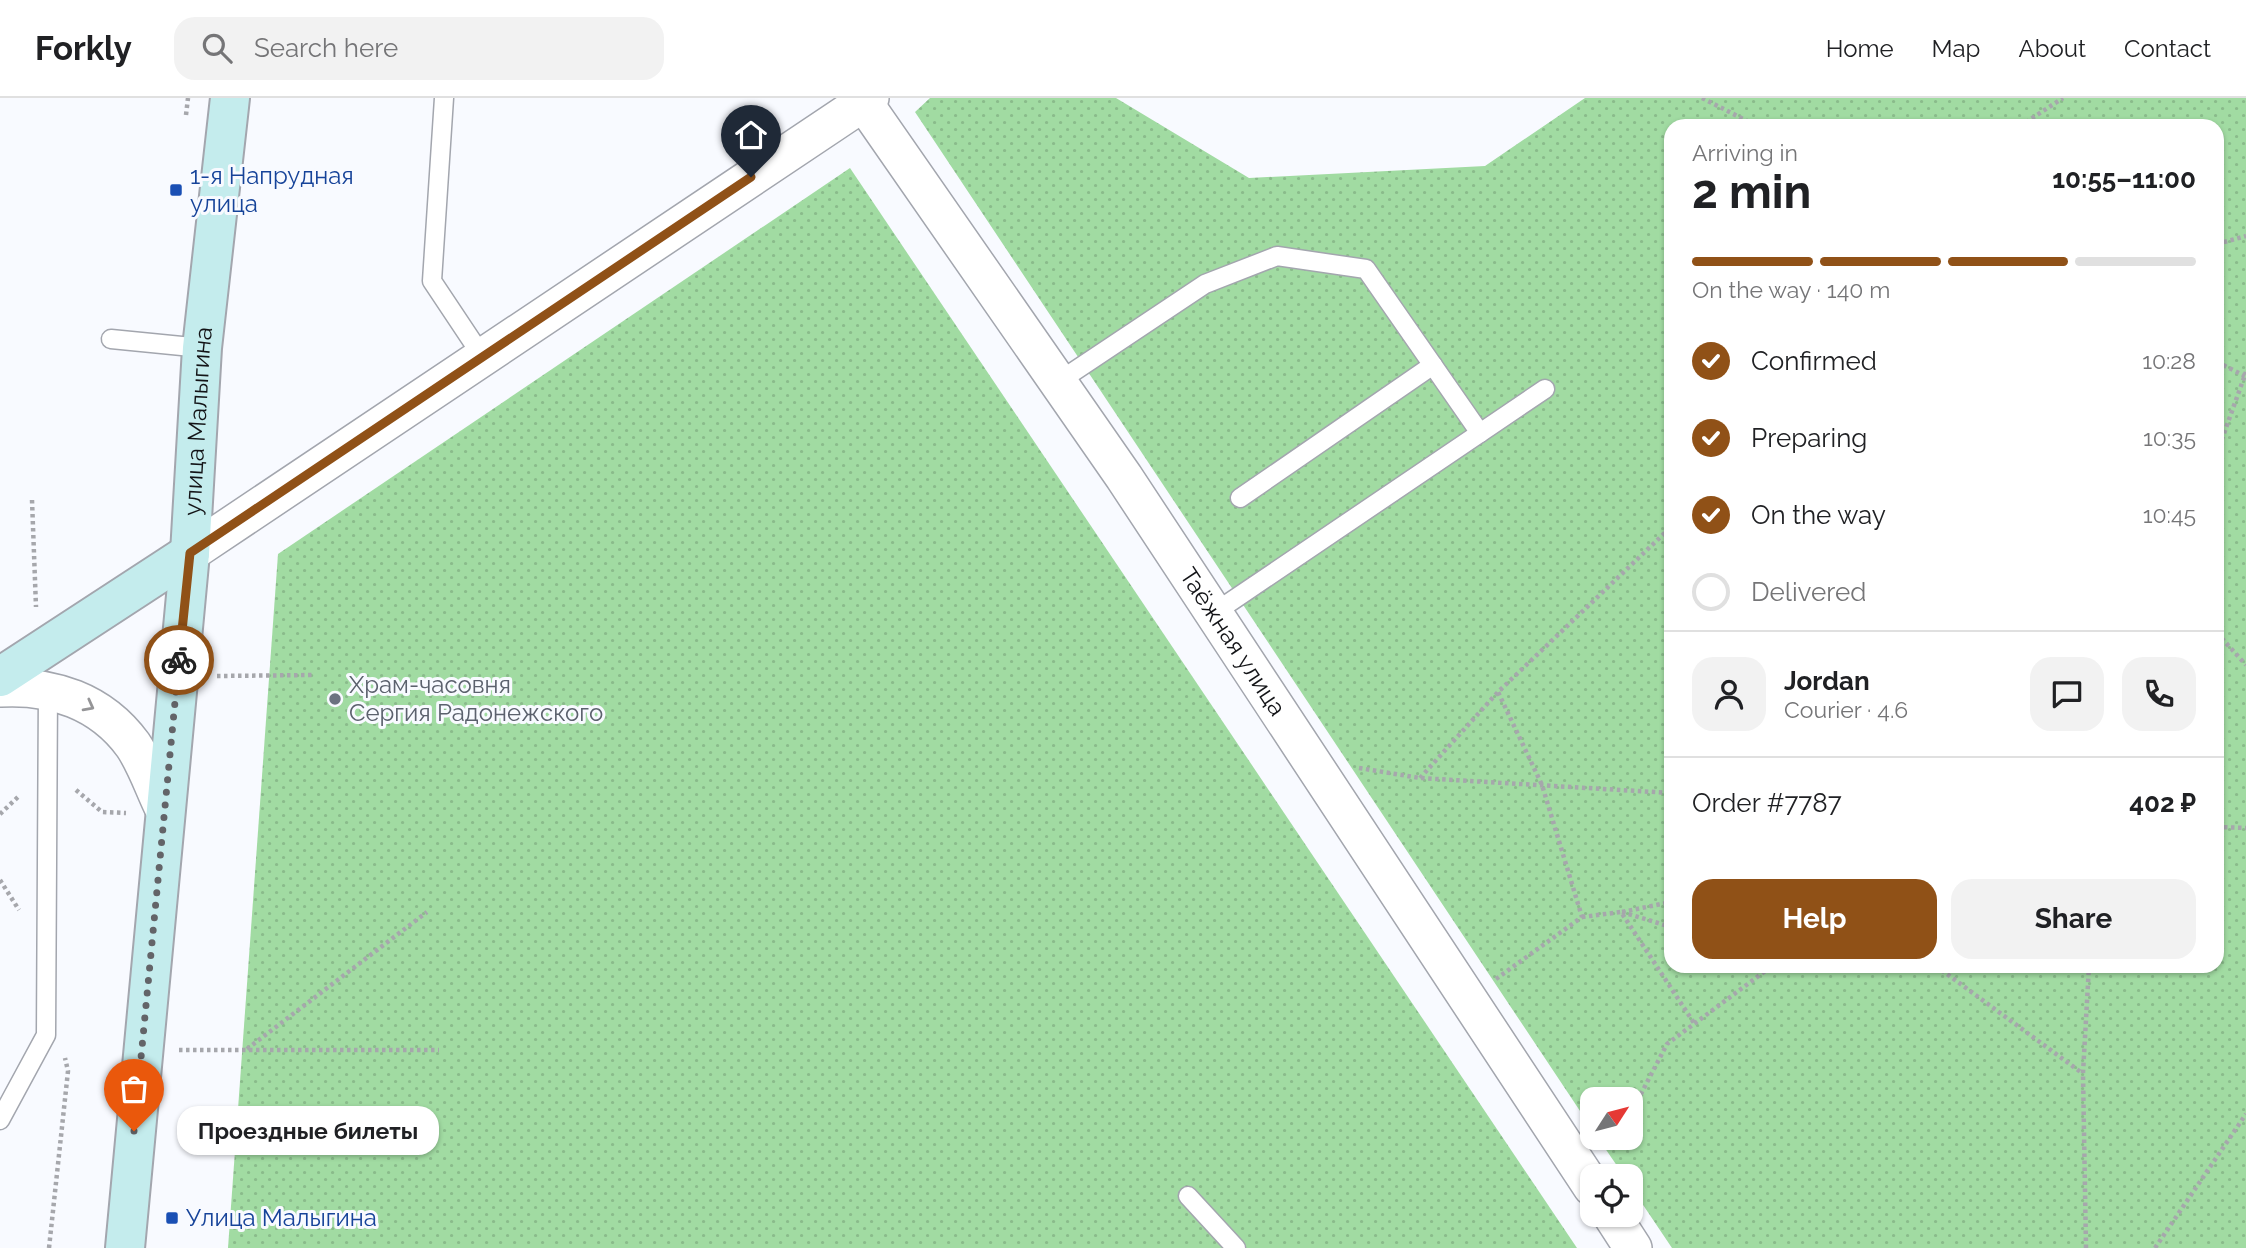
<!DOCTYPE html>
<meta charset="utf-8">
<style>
:root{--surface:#fff;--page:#f2f2f2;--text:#202124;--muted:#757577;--line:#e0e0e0;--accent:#905117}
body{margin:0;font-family:Raleway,sans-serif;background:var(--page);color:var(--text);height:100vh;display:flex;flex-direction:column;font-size:26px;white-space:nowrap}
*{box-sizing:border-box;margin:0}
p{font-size:23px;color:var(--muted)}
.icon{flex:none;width:38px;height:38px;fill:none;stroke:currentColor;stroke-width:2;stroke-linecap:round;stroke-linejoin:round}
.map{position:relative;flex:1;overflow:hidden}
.side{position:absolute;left:1664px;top:21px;width:560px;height:854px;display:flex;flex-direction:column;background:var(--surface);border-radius:21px;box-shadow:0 2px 5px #0004}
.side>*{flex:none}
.needle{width:46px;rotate:54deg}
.buttons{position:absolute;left:1580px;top:989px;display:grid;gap:14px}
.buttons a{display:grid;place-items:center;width:63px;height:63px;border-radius:14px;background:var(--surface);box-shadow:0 2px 5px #0004;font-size:35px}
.pin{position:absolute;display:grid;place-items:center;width:60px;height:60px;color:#fff;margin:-72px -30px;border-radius:50% 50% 50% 0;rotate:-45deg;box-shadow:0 0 7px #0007}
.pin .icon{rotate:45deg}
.courier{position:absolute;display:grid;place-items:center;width:70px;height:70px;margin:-35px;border:5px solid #905117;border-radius:50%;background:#fff;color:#222;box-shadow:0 2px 9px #0007}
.bubble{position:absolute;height:49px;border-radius:21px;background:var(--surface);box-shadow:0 2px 5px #0004;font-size:23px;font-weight:700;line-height:49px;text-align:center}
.overview em{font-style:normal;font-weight:700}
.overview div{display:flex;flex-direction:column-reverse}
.overview{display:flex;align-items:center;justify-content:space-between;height:119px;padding:0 28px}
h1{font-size:46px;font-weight:700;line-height:52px}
.bar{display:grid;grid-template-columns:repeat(4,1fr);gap:10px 7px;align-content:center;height:84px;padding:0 28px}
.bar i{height:9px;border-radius:5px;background:var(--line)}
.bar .on{background:var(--accent)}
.bar p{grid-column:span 4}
.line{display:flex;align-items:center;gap:18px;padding:0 28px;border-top:2px solid var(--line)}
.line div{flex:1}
.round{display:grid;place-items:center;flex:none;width:74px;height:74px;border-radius:21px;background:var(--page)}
ol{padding:0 28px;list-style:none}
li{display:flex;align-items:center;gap:21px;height:77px}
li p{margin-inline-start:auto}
li .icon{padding:7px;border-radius:50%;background:var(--accent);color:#fff;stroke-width:4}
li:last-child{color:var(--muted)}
li i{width:38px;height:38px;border:4px solid var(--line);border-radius:50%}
.action{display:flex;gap:14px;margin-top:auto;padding:14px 28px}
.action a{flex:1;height:80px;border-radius:21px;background:var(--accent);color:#fff;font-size:28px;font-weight:700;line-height:80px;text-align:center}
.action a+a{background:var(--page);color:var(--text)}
header{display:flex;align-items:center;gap:42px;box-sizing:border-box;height:98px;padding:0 35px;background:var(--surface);border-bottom:2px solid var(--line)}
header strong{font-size:33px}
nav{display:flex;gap:38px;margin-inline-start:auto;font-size:24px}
.search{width:490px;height:63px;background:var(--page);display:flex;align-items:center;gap:18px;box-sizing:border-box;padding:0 24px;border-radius:21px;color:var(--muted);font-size:26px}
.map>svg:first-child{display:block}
.park{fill:url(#park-dots);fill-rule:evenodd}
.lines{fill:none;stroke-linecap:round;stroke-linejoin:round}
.lane-casing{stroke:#a3a6ae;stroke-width:21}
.street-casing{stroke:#a3a6ae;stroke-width:40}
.secondary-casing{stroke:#a3a6ae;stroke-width:42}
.path{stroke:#a6a7ac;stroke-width:4.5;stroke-dasharray:3.5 3.5;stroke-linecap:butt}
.lane{stroke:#fff;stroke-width:18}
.street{stroke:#fff;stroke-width:37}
.secondary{stroke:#c4eced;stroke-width:38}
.oneway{stroke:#959597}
.done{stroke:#636468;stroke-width:7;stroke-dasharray:0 12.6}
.route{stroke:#905117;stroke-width:9}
.transit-dot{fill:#1a4fb4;stroke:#f8faff;stroke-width:2.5}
.worship-dot{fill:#6b7280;stroke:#f8faff;stroke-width:2.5}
.labels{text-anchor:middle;stroke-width:6;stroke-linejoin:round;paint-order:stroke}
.transit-label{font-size:24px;fill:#164399;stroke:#f8faff;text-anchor:start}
.street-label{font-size:24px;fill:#131417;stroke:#f8faff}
.worship-label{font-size:24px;fill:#5b616d;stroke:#f8faff;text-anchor:start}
</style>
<header>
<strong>Forkly</strong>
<div class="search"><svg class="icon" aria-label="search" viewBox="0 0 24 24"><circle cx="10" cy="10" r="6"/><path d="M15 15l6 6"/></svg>Search here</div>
<nav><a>Home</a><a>Map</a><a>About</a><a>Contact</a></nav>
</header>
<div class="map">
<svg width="2246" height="1150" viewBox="0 0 2246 1150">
<defs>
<pattern id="park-dots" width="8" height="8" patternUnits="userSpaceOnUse" patternTransform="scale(1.75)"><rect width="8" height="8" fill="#a1dba2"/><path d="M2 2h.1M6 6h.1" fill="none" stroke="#8abb8b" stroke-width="1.8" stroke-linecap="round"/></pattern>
</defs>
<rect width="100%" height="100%" fill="#f8faff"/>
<g class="park">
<path d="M930,0H1116L1249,80L1485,68L1585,0H2246V1150H1672L1631,1089V1078H1624L1598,1040H1631V1001H1592V1031L915,14ZM1671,28H2217V868H1671Z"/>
<polygon points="850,70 1577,1150 228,1150 278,456"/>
</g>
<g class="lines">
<g class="lane-casing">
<g id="lane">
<polyline points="444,0 432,183 482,258"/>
<polyline points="111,241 202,250"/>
<polyline points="1058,284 1205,186 1277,158 1366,171 1480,335"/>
<polyline points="1240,400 1433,267"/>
<polyline points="1214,515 1545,291"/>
<polyline points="0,1022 46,937 48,591"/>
<polyline points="1188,1098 1236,1150"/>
</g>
</g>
<g class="street-casing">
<g id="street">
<path id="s1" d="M864,5L1124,379L1592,1089"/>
<polyline points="190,455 870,0"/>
<path d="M0,590C52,587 101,603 133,647C146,666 154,691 164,711"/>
<polyline points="1611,1116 1633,1150"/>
</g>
</g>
<g class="secondary-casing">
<g id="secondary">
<polyline points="0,579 190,455"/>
<path id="s2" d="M125,1150L190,455L202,250L230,0"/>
</g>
</g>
<g class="path">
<polyline points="1702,0 1757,28"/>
<polyline points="186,17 188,0"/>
<polyline points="2020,28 2063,0"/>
<polyline points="2217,146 2246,138"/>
<polyline points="2217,264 2245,278"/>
<polyline points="2217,355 2246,274"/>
<polyline points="32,402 36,509"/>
<polyline points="2217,535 2246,567"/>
<polyline points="217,578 313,577"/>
<polyline points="1359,670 1420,680 1671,695"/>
<polyline points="1420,680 1498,594 1671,429"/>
<polyline points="76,692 102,714 126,715"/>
<polyline points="0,716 19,698"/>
<polyline points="2217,729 2246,730"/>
<polyline points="0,782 19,812"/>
<polyline points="1622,814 1671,829"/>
<polyline points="1622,814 1671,804"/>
<polyline points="1582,819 1621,814 1694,925"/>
<polyline points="1936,868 2082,975"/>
<polyline points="1496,881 1582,819 1542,687 1498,594"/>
<polyline points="247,951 427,814"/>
<polyline points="179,952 439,952"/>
<polyline points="1631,1015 1667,946 1772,868"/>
<polyline points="1613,1051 1618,1040"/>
<polyline points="49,1150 68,973 65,960"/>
<polyline points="2086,1150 2083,975 2089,868"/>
<polyline points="2155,1150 2246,1016"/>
</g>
<use href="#lane" class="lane"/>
<use href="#street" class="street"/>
<use href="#secondary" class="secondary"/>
</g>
<defs><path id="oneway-chevron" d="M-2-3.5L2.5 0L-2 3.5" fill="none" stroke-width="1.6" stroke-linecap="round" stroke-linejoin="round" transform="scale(1.75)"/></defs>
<use class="oneway" href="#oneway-chevron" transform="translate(89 608) rotate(28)"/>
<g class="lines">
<polyline class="done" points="134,1033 179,562"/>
<polyline class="route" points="179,562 190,455 751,79"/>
</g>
<g class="transit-dot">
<rect x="169" y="85" width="14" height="14" rx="3.5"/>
<rect x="165" y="1113" width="14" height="14" rx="3.5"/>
</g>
<circle class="worship-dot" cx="335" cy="601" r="7"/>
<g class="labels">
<g class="transit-label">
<text x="190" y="86">1-я Напрудная<tspan x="190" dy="28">улица</tspan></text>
<text x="186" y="1128">Улица Малыгина</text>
</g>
<g class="street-label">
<text dy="8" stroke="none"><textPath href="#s2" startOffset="830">улица Малыгина</textPath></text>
<text dy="8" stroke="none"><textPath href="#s1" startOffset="653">Таёжная улица</textPath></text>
</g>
<g class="worship-label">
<text x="349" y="595">Храм-часовня<tspan x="349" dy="28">Сергия Радонежского</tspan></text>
</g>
</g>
</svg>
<div class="buttons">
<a><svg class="needle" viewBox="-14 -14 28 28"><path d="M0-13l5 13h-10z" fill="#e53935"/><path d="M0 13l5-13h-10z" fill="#757577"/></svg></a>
<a><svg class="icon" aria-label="locate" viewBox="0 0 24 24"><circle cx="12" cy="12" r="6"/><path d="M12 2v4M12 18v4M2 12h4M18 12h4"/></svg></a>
</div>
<div class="pin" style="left:134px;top:1033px;background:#ea580c"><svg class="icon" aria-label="bag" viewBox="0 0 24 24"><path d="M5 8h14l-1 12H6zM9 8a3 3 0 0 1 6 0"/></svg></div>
<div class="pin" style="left:751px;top:79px;background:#1f2937"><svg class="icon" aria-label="home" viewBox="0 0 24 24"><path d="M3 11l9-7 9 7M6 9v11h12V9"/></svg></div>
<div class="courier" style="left:179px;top:562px"><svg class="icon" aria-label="bike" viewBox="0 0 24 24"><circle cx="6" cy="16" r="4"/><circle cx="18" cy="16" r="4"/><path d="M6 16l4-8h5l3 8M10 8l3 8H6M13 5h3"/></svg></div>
<div class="bubble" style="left:177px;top:1008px;width:262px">Проездные билеты</div>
<section class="side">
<div class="overview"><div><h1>2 min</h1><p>Arriving in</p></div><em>10:55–11:00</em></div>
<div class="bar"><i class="on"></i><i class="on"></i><i class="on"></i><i></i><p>On the way · 140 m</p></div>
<ol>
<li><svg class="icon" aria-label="check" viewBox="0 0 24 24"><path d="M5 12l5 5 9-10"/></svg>Confirmed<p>10:28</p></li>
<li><svg class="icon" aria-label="check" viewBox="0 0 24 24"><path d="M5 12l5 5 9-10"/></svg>Preparing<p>10:35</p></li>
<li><svg class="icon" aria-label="check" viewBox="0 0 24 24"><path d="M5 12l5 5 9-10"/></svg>On the way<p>10:45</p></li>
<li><i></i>Delivered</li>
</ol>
<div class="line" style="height:126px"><a class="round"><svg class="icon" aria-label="person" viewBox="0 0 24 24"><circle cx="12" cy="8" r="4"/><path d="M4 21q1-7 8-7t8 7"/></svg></a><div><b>Jordan</b><p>Courier · 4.6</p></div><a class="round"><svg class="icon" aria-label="chat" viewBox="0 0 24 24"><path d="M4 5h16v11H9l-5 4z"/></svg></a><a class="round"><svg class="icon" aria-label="phone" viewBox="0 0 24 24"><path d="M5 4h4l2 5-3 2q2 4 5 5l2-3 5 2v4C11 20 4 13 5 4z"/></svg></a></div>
<div class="line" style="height:91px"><div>Order #7787</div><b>402 ₽</b></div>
<div class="action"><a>Help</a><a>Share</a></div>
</section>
</div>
